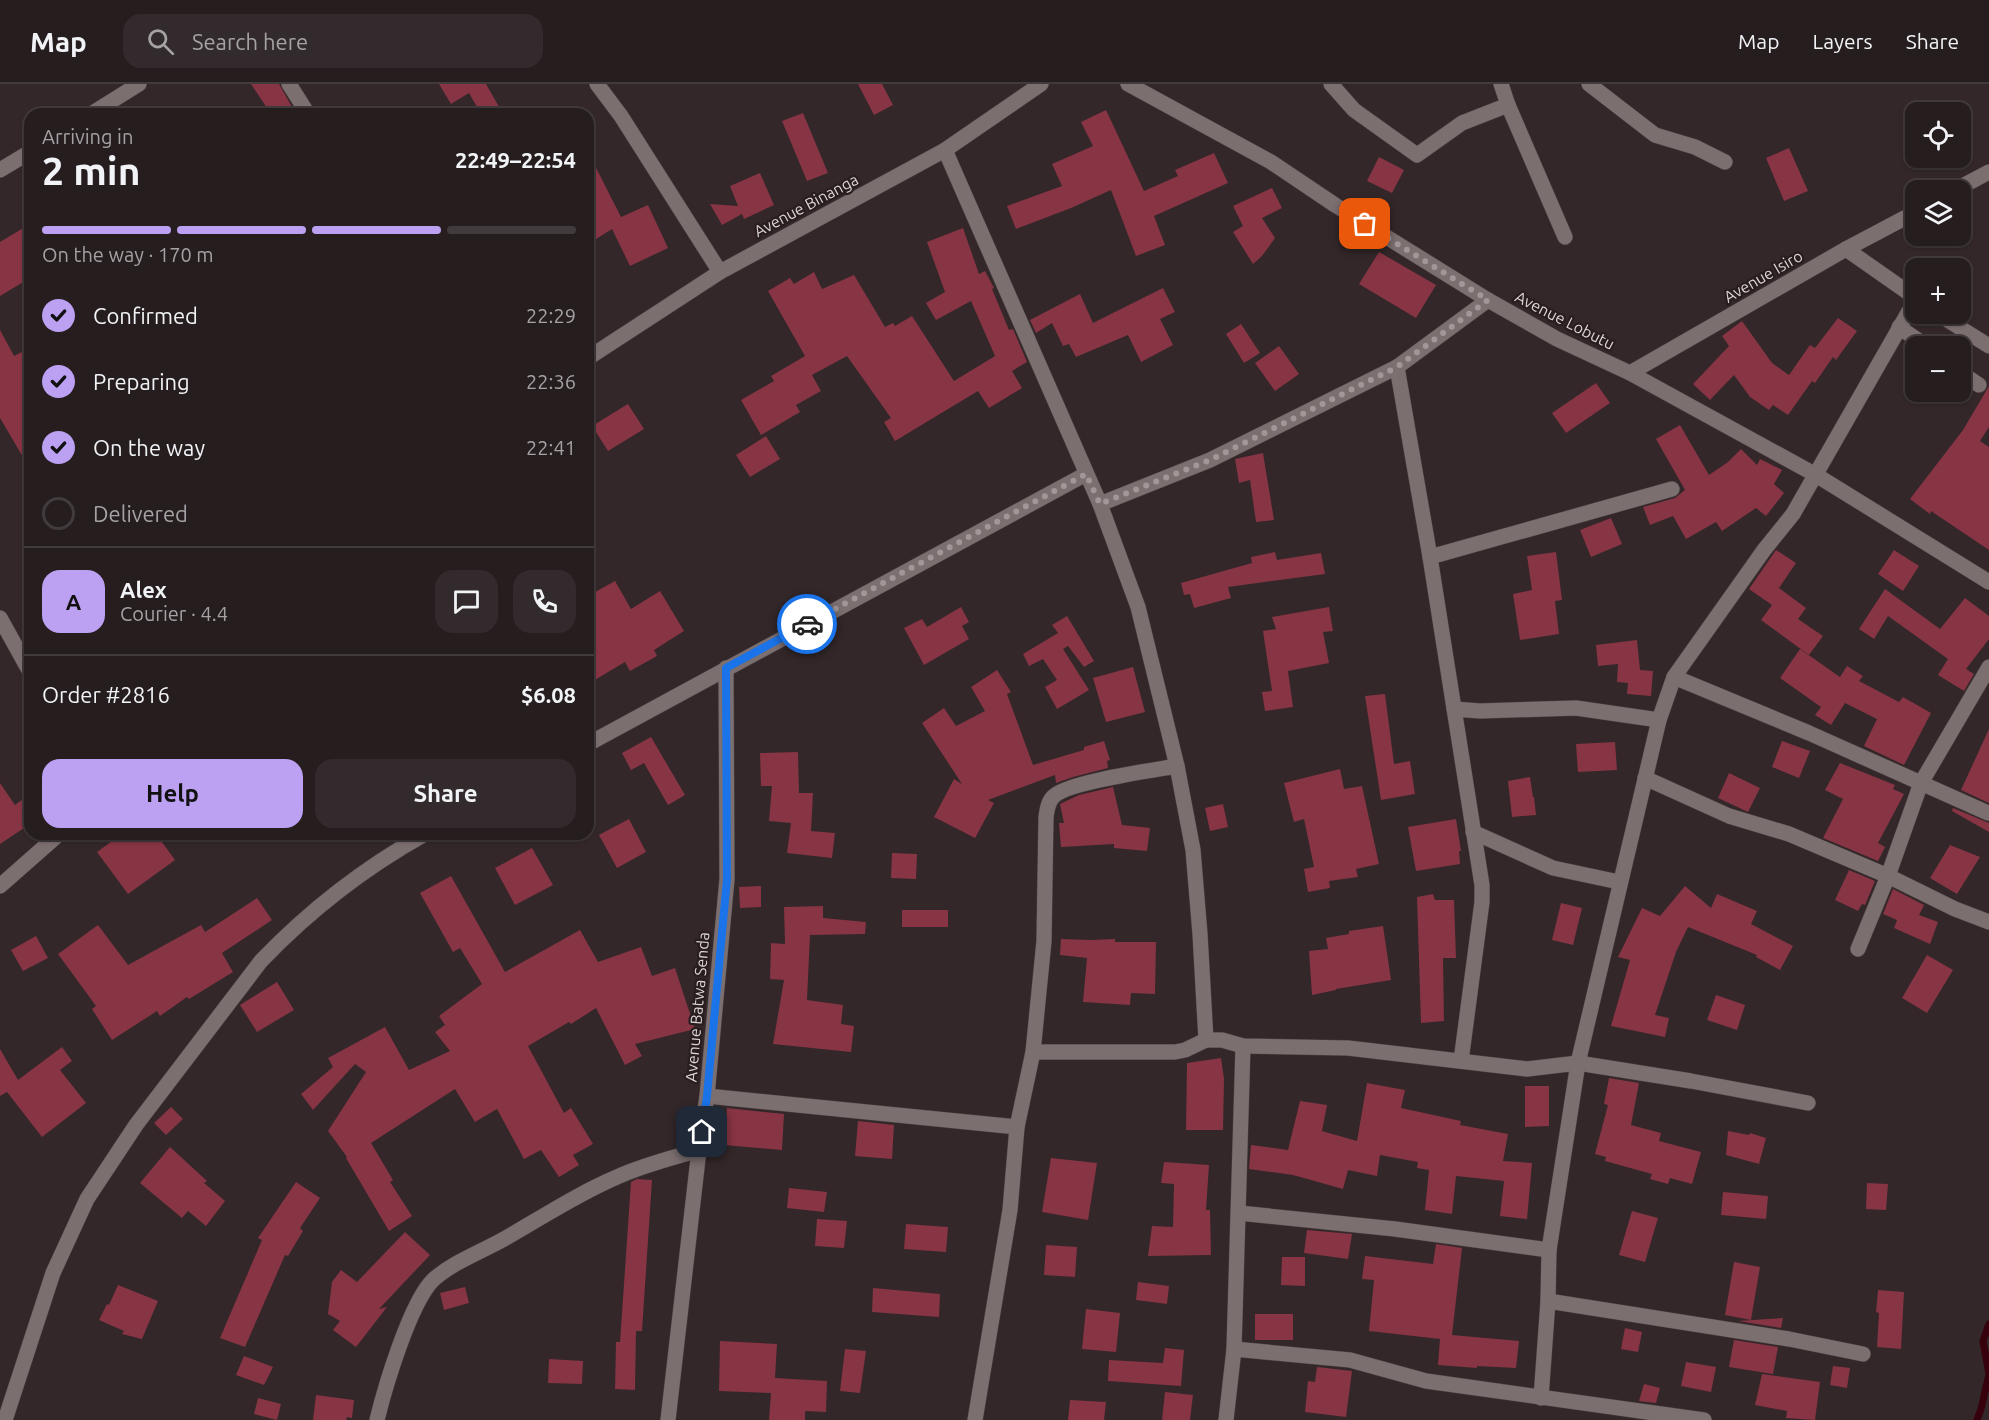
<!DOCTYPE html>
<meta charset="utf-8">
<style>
:root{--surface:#261d1f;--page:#322a2c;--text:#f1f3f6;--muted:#a4a2a4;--line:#423b3d;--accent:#bca0f2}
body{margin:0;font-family:Ubuntu,sans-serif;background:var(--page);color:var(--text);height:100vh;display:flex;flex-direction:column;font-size:22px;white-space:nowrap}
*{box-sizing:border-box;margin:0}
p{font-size:20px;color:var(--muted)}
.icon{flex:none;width:33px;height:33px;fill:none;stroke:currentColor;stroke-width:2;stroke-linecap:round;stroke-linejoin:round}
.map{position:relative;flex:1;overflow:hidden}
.panel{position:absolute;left:24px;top:24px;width:570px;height:732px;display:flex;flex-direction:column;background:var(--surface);border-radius:18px;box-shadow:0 2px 4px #0004,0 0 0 2px var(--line)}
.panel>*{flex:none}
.controls{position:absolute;left:1905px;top:18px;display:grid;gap:12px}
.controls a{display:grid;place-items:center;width:66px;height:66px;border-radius:12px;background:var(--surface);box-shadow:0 2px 4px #0004,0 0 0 2px var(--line);font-size:30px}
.pin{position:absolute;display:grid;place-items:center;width:51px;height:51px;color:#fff;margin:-26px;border-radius:12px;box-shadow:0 3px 9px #0006}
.courier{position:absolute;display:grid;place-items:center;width:60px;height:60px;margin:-30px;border:4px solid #1a73e8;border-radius:50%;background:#fff;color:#222;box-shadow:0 2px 8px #0007}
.overview em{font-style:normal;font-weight:700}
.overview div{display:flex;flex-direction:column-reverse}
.overview{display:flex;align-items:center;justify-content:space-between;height:102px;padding:0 18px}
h1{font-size:39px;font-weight:700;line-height:45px}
.bar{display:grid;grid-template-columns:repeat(4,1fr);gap:9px 6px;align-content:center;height:72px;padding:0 18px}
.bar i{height:8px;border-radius:4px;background:var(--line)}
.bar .current{background:var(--accent)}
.bar p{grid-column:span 4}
.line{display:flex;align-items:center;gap:15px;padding:0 18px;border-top:2px solid var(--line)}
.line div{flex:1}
.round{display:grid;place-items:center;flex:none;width:63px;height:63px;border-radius:18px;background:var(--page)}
ol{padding:0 18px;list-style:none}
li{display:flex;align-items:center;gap:18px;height:66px}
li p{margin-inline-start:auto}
li .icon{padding:6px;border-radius:50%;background:var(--accent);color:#111;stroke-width:4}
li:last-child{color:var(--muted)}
li i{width:33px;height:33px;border:3px solid var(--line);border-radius:50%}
.primary-button{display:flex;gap:12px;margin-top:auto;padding:12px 18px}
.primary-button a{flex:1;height:69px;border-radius:18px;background:var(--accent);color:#111;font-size:24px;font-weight:700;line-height:69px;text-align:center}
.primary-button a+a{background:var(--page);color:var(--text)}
header{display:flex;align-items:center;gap:36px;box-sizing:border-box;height:84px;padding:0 30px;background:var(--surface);border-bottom:2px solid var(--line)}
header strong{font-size:28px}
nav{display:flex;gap:33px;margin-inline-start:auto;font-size:21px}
.search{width:420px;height:54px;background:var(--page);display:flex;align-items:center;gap:15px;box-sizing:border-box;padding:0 21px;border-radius:18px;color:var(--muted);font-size:22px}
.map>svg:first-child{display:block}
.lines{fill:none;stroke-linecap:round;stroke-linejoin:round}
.stream{stroke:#37000d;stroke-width:7}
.building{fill:#873444}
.minor-casing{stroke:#4c4344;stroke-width:16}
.minor{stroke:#7c6f70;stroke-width:15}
.done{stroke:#a19799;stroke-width:6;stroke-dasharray:0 10.8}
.route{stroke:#1a73e8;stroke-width:8}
.labels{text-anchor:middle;stroke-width:4.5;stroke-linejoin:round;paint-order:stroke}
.street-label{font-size:16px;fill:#dcd4d5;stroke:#291e1f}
</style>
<header>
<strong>Map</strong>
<div class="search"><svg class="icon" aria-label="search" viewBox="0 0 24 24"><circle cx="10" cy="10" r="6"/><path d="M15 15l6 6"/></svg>Search here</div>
<nav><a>Map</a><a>Layers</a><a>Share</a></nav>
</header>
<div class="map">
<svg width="1989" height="1336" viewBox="0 0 1989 1336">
<rect width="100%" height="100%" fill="#332729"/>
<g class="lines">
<polyline class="stream" points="1977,1336 1981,1325 1989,1290 1983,1257 1989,1240"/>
</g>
<g class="building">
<polygon points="251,0 279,0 296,30 271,30"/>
<polygon points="439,0 486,0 503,30 481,30 469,9 451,20"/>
<polygon points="858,0 882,0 893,21 874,31"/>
<polygon points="1106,26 1144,107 1178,92 1175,86 1214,69 1228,99 1154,132 1165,161 1136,172 1111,106 1071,124 1016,145 1007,122 1062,102 1052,80 1093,62 1081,38"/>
<polygon points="803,29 828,89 807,97 782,37"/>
<polygon points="1789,64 1808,107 1784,117 1766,74"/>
<polygon points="588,68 621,133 648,121 668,164 630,182 612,145 588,160"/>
<polygon points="1379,73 1404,86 1392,109 1367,97"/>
<polygon points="760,89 774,121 744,135 742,130 722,141 710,120 738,122 730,102"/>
<polygon points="1272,104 1282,124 1262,134 1275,154 1262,172 1253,180 1233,148 1243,142 1233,122"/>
<polygon points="30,140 30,194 0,212 0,158"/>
<polygon points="963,144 979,190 985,187 994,204 992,205 1009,246 1013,245 1027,278 1012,287 1022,304 989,324 978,307 895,357 884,338 891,334 847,272 812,291 821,307 796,321 800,328 761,351 741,316 774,297 771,292 805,272 768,207 790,194 794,200 814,188 822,205 854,191 885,243 893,239 895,242 912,232 954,297 995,272 971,217 936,236 926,219 945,208 927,158"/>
<polygon points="1379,168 1436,201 1416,234 1359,200"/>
<polygon points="1163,204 1175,228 1160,235 1173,261 1141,278 1128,251 1076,273 1069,260 1063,262 1052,239 1036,249 1030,236 1080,210 1093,239"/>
<polygon points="1838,234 1857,247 1836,276 1833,273 1815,299 1812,297 1788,331 1773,321 1769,326 1750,313 1734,291 1710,316 1693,300 1729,262 1722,252 1742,237 1772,279 1789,291 1810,261 1815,264"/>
<polygon points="1241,240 1260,269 1244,279 1226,250"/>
<polygon points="0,246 14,272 30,264 30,385 0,334"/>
<polygon points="1279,262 1299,290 1275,307 1255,279"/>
<polygon points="1596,299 1610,319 1566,349 1552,329"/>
<polygon points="1989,302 1989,343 1980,357 1989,363 1989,466 1931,427 1930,430 1910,415 1963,346"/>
<polygon points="628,320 644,345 608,367 592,342"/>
<polygon points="1680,341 1709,391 1728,378 1741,365 1757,381 1760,375 1782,386 1774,400 1784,409 1766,432 1756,424 1722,447 1716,438 1686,455 1673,432 1650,441 1643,423 1675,414 1685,406 1656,355"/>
<polygon points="766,352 780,375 750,393 736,371"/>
<polygon points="1263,369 1274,436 1256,438 1250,396 1239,399 1235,375"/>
<polygon points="1611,434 1622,460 1591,473 1580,446"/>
<polygon points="1776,466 1796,479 1779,504 1806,524 1798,535 1823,552 1809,571 1761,536 1772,521 1749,505"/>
<polygon points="1894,466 1919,482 1903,507 1878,490"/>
<polygon points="1275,468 1277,476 1321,469 1325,490 1228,503 1231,514 1194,524 1190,510 1184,511 1181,499 1252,479 1251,473"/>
<polygon points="1556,468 1562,516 1555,517 1559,550 1520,556 1513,510 1532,506 1527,472"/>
<polygon points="615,497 631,525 660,507 684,547 654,566 657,572 630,587 625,578 588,600 588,512"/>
<polygon points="1885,505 1940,545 1965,514 1989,532 1989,555 1966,585 1974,590 1964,607 1938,591 1948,575 1888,532 1874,555 1859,545"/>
<polygon points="961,523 969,538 962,542 969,555 924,581 904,544 922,535 927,543"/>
<polygon points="1329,523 1333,547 1323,548 1329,579 1288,587 1293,623 1265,627 1262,608 1272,607 1263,547 1276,545 1272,533"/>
<polygon points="1067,532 1094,577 1084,583 1068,562 1063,565 1089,606 1057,625 1045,603 1057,596 1043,575 1029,582 1023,570 1058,549 1052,541"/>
<polygon points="1637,556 1640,586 1653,587 1651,612 1627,610 1628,599 1617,598 1618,580 1598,582 1596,561"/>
<polygon points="1800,565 1840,593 1847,582 1863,592 1859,597 1899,618 1903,613 1931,629 1904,681 1864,662 1877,635 1845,619 1831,641 1815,631 1821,623 1780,594"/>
<polygon points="1133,583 1145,628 1106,638 1093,594"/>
<polygon points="997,586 1011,608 1007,610 1033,681 1084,666 1084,663 1104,657 1110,676 1107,677 1108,684 1073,693 1056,699 1055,691 988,716 994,719 975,754 934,733 954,695 962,700 922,639 944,624 956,642 985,627 971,603"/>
<polygon points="1385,610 1394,680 1410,677 1415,710 1381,716 1365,612"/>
<polygon points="1989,645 1989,719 1961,706"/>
<polygon points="651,653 685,711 668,721 644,679 631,686 622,669"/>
<polygon points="1782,657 1810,667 1799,694 1772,683"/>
<polygon points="1615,658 1617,686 1578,688 1576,660"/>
<polygon points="798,668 799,709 813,709 811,747 835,749 832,774 787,769 791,739 769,737 772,702 761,702 760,669"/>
<polygon points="1840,679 1895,701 1893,705 1904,710 1878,759 1885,763 1878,777 1823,754 1843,715 1825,706"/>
<polygon points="1340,685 1344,705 1362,702 1379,780 1356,785 1358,793 1329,797 1330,804 1308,808 1304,785 1314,783 1304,735 1294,738 1284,699"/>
<polygon points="1729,689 1760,704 1748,728 1718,714"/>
<polygon points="1530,693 1533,713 1534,713 1536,731 1512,733 1508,697"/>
<polygon points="0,699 15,721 30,710 30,740 0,760"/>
<polygon points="1113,703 1122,741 1150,744 1147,767 1114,764 1114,760 1061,763 1059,739 1064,739 1060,720 1079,711"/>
<polygon points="1223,720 1228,743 1210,747 1205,724"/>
<polygon points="1953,724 1989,739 1989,748 1952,727"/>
<polygon points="629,735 646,768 617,784 599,751"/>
<polygon points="1456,735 1461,767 1459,767 1460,780 1416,787 1408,743"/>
<polygon points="122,750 156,750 175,776 128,810 97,768"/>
<polygon points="1950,761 1980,773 1957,810 1930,794"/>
<polygon points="532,764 553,801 515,821 495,784"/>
<polygon points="892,769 917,770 916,795 891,794"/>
<polygon points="1849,786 1875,797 1865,821 1862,820 1858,827 1835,816"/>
<polygon points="451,792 505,888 580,846 598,878 641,863 652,892 675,884 695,945 635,960 642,972 625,981 596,924 571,940 569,938 528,962 564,1029 571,1024 593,1060 573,1071 579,1081 559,1093 541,1066 524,1075 497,1025 475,1038 455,1005 371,1059 393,1096 390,1098 412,1132 389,1147 346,1074 347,1073 328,1047 366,988 355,980 313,1026 301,1010 333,983 328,974 385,943 409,986 450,967 435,948 445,941 439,932 482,900 460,864 453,868 420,809"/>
<polygon points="761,802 761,823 740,824 739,803"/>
<polygon points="1685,802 1711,824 1717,810 1757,827 1751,840 1793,862 1780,886 1756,873 1757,871 1688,843 1676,868 1655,931 1669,934 1665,953 1611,942 1630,876 1618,873 1642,824 1660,832"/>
<polygon points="1893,805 1924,821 1919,831 1938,838 1930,860 1894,844 1897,836 1883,830"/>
<polygon points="1433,810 1435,816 1454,816 1456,874 1443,874 1444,937 1421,939 1417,813"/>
<polygon points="257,814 272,836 222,869 233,888 189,915 187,913 160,932 157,927 112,956 92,925 96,922 58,870 98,841 128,881 201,841 205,848"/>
<polygon points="1561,819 1582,824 1573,861 1552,856"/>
<polygon points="823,822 823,834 866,838 865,850 810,851 807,916 843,921 841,940 854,942 851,968 773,960 784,896 770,895 771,859 785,860 784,823"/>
<rect x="902" y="826" width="46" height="17"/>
<polygon points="1383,842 1391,896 1336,905 1336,906 1312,911 1309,867 1328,865 1326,854 1349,850 1349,847"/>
<polygon points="36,852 48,874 23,887 11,866"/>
<polygon points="1061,855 1090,856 1115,855 1115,858 1156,858 1155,910 1131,909 1130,921 1083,918 1087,874 1060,871"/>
<polygon points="1927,871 1953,886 1927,929 1902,914"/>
<polygon points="277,898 294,926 257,948 240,921"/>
<polygon points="1716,911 1745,921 1737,946 1707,936"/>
<polygon points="62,963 72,977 60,986 86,1019 42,1053 7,1008 0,1012 0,965 18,996"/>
<polygon points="1221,974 1224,995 1223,1046 1186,1046 1187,979"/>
<polygon points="1609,994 1639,999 1631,1041 1661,1049 1659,1057 1701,1068 1692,1100 1670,1094 1668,1100 1650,1095 1652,1090 1605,1077 1606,1073 1595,1070 1608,1021 1604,1020"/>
<polygon points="1367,999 1405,1006 1401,1024 1461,1037 1460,1041 1508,1050 1503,1077 1532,1079 1527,1135 1500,1132 1504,1097 1456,1092 1452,1130 1425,1126 1429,1086 1417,1084 1418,1078 1380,1071 1377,1092 1348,1086 1343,1105 1293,1091 1249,1085 1251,1061 1288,1066 1300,1017 1327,1021 1322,1047 1357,1057"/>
<polygon points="1525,1002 1549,1002 1549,1042 1525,1043"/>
<polygon points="171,1023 183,1035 166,1051 154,1039"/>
<polygon points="727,1024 784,1030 782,1066 724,1061"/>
<polygon points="858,1037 894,1041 892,1075 855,1072"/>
<polygon points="1728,1047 1749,1051 1750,1049 1766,1054 1759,1080 1726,1071"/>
<polygon points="170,1063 207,1097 204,1099 225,1117 206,1142 188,1127 182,1134 140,1099"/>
<polygon points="1051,1074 1097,1079 1088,1136 1042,1128"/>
<polygon points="1164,1078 1209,1081 1206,1126 1210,1126 1211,1171 1148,1172 1152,1142 1173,1143 1174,1100 1161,1099"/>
<polygon points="637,1095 652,1096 642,1247 636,1247 635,1306 615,1305 616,1258 620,1258 631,1098"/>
<polygon points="296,1098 320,1114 300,1144 303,1147 288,1172 285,1171 245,1263 220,1254 262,1156 258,1154"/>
<polygon points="1867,1099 1888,1100 1886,1126 1866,1125"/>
<polygon points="789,1104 827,1108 824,1128 787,1124"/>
<polygon points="1723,1108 1768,1112 1766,1135 1721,1131"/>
<polygon points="1632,1127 1658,1134 1645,1178 1619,1171"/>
<polygon points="817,1135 847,1137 844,1164 815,1162"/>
<polygon points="906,1140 948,1143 946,1168 904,1165"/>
<polygon points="1307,1146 1352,1150 1348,1175 1304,1169"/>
<polygon points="405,1148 430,1171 379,1225 387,1223 356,1263 333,1246 340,1237 328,1230 332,1198 341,1186 357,1198"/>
<polygon points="1436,1160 1462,1164 1452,1251 1519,1257 1516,1284 1477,1282 1477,1284 1438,1281 1440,1255 1369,1247 1374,1196 1362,1195 1365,1172 1433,1180"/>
<polygon points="1046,1161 1077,1163 1075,1193 1044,1191"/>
<polygon points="1282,1173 1305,1173 1305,1202 1281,1201"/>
<polygon points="1734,1178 1760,1183 1751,1236 1725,1231"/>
<polygon points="1138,1198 1169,1202 1167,1220 1136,1216"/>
<polygon points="118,1201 158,1217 142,1255 122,1250 124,1247 99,1236 107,1220 109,1221"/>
<polygon points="465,1203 469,1219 444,1226 440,1209"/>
<polygon points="873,1204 940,1210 939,1233 872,1228"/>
<polygon points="1878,1206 1904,1208 1901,1265 1877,1263 1879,1229 1876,1228"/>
<polygon points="1086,1225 1120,1229 1116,1268 1082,1265"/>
<rect x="1255" y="1230" width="38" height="26"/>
<polygon points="1783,1234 1781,1244 1738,1237"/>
<polygon points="1625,1244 1642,1248 1638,1268 1621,1265"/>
<polygon points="1734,1256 1778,1263 1773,1290 1729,1283"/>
<polygon points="720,1257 777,1260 775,1294 827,1297 826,1328 805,1327 805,1336 769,1336 771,1309 719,1307"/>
<polygon points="1165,1264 1184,1266 1181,1302 1108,1297 1109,1276 1163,1279"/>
<polygon points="845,1265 866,1267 860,1309 840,1307"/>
<polygon points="244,1272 273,1283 264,1301 236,1291"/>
<polygon points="549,1275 583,1277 582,1300 548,1299"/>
<polygon points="1686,1278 1716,1283 1711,1308 1681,1302"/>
<polygon points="1833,1282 1850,1284 1847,1304 1830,1301"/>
<polygon points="1317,1283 1352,1287 1346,1333 1305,1328 1308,1297 1315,1298"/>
<polygon points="1762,1290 1820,1298 1815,1336 1786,1334 1787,1327 1755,1321"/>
<polygon points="1644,1300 1660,1304 1656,1319 1639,1317"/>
<polygon points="1165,1308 1193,1311 1190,1336 1162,1336"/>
<polygon points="316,1311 354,1316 352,1334 347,1333 346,1336 313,1336"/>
<polygon points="258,1314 281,1320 277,1336 254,1330"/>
<polygon points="1070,1316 1106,1318 1104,1336 1068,1336"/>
</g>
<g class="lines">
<g class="minor-casing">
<g id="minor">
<polyline points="289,0 308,30"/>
<polyline points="597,0 621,32 720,188"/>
<polyline points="1128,0 1271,78 1335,121 1488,216 1557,255 1630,289 1816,391 1989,498"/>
<polyline points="1331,0 1354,26 1417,71 1462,39 1508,21"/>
<polyline points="1501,0 1508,21 1565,153"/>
<polyline points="1589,0 1655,51 1695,63 1725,78"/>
<polyline points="91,30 139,0"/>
<polyline points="945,66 1100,420 1138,523 1177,682 1193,766 1200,850 1206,956"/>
<polyline points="0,86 30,68"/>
<polyline points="1955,106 1989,88"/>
<polyline points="1846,165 1916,214"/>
<polyline points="1938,230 1989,262"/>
<polyline points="1899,243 1926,262"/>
<polyline points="588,274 720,188 945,66 1041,0"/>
<polyline points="1397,283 1430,473 1482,801 1482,818 1461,977"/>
<polyline points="1960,288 1979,301"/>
<polyline points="1630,289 1846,165 1916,128"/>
<polyline points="1100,420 1210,376 1397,283 1488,216"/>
<polyline points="1430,473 1672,405"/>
<polyline points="0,534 30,588"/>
<polyline points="1674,593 1809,649 1988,729"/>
<polyline points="1454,625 1480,627 1576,624 1659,636"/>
<polyline points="588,660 1086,390"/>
<polyline points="1645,694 1729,732 1789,750 1888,792 1955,825 1989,838"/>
<polyline points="1473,748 1553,784 1619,798"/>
<polyline points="0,802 59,750"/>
<polyline points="1858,865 1888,792 1921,699 1989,583"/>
<polyline points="1033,968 1175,968 1185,966 1206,956 1222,956 1243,962 1348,964 1527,985 1578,979 1691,997 1808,1019"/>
<polyline points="707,1012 1017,1043"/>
<polyline points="1239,1129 1395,1145 1549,1166"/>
<polyline points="1548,1217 1789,1255 1863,1270"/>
<polyline points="1234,1265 1350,1276 1426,1297 1704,1336"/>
<polyline points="1541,1314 1548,1217 1549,1166 1578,979 1659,636 1674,593 1764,466 1793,430 1916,215"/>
<path d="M5,1336L53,1189L87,1115L136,1041L261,877C309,827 364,784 425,750"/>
<path d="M377,1336C385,1303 410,1219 433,1196C453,1178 481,1168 504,1155C541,1134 577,1110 617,1093C643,1081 672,1074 699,1066"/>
<polyline points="668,1336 699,1066 707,1012 727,795 726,584"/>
<path d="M975,1336L1010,1126L1017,1043L1033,968L1044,857L1046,733C1047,726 1048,717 1054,712C1068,698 1154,686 1177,682"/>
<polyline points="1226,1336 1234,1265 1243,962"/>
</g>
</g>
<use href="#minor" class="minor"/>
</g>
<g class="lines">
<polyline class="done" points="807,540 1086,390 1100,420 1210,376 1397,283 1488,216 1365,140"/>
<polyline class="route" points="702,1048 707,1012 727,795 726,584 807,540"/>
</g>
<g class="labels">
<g class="street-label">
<text transform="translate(806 121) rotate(-28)" y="6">Avenue Binanga</text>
<text transform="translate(1763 192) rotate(-30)" y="6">Avenue Isiro</text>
<text transform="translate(1565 236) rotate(27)" y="6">Avenue Lobutu</text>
<text transform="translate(697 923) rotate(-85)" y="6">Avenue Batwa Senda</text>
</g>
</g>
</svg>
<div class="controls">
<a><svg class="icon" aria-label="locate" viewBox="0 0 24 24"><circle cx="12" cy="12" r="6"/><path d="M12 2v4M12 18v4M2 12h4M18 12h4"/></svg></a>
<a><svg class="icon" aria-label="layers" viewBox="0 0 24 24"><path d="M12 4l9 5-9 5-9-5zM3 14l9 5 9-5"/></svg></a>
<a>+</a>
<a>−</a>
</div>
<div class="pin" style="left:1365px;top:140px;background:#ea580c"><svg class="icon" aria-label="bag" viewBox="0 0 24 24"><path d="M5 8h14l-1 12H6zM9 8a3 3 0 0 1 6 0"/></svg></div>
<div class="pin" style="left:702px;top:1048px;background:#1f2937"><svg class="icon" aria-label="home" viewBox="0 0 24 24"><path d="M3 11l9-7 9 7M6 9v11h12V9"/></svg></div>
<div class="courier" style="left:807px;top:540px"><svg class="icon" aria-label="car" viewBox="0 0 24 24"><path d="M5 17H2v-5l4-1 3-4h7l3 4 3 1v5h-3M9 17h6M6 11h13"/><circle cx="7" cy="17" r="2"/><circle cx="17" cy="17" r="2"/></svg></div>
<section class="panel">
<div class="overview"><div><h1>2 min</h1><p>Arriving in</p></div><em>22:49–22:54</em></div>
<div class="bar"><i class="current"></i><i class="current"></i><i class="current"></i><i></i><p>On the way · 170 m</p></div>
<ol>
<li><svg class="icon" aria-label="check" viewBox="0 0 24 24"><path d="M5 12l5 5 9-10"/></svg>Confirmed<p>22:29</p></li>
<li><svg class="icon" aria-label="check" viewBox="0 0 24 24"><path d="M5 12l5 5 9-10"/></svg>Preparing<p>22:36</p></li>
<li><svg class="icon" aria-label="check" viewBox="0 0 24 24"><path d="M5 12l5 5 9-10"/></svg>On the way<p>22:41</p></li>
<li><i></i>Delivered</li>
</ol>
<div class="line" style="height:108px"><b class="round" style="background:var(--accent);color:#111">A</b><div><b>Alex</b><p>Courier · 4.4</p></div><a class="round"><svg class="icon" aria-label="chat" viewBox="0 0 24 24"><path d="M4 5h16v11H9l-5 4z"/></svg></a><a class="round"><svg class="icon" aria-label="phone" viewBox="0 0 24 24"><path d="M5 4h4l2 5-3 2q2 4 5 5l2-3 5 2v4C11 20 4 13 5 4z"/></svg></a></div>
<div class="line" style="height:78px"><div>Order #2816</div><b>$6.08</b></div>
<div class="primary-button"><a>Help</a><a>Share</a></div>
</section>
</div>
